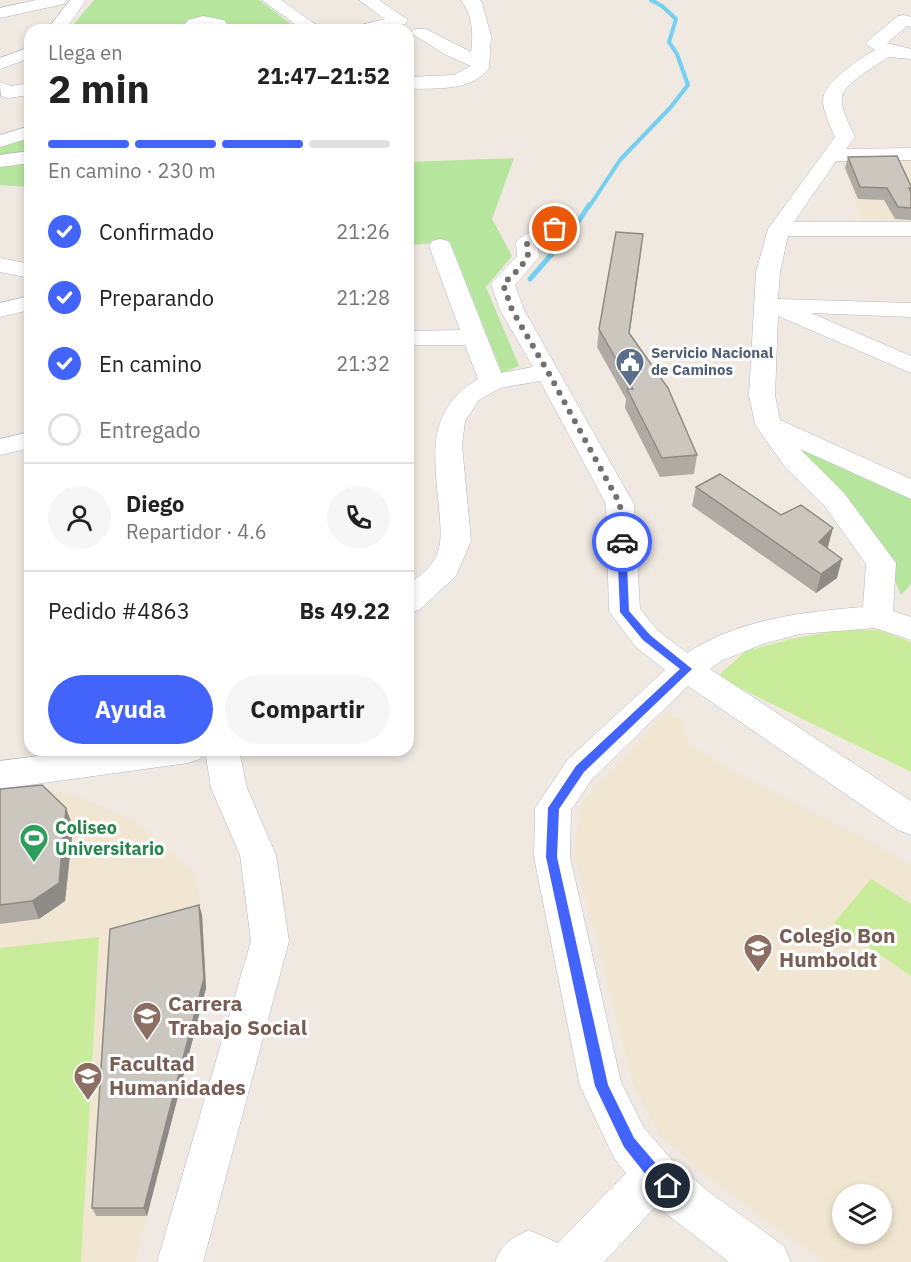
<!DOCTYPE html>
<html lang="es">
<meta charset="utf-8">
<style>
:root{--surface:#fff;--page:#f6f6f6;--text:#222;--muted:#767676;--line:#e0e0e0;--accent:#4264fb}
body{margin:0;font-family:"IBM Plex Sans",sans-serif;background:var(--page);color:var(--text);height:100vh;display:flex;flex-direction:column;font-size:22px;white-space:nowrap}
*{box-sizing:border-box;margin:0}
p{font-size:20px;color:var(--muted)}
.icon{flex:none;width:33px;height:33px;fill:none;stroke:currentColor;stroke-width:2;stroke-linecap:round;stroke-linejoin:round}
.map{position:relative;flex:1;overflow:hidden}
.drawer{position:absolute;left:24px;top:24px;width:390px;height:732px;display:flex;flex-direction:column;background:var(--surface);border-radius:18px;box-shadow:0 3px 9px #0003}
.drawer>*{flex:none}
.fabs{position:absolute;left:832px;top:1184px;display:grid;gap:12px}
.fabs a{display:grid;place-items:center;width:60px;height:60px;border-radius:50%;background:var(--surface);box-shadow:0 3px 9px #0003;font-size:30px}
.pin{position:absolute;display:grid;place-items:center;width:51px;height:51px;color:#fff;margin:-26px;border:3px solid #fff;border-radius:50%;box-shadow:0 2px 6px #0007}
.courier{position:absolute;display:grid;place-items:center;width:60px;height:60px;margin:-30px;border:4px solid #4264fb;border-radius:50%;background:#fff;color:#222;box-shadow:0 2px 8px #0007}
.head em{font-style:normal;font-weight:700}
.head div{display:flex;flex-direction:column-reverse}
.head{display:flex;align-items:center;justify-content:space-between;height:102px;padding:0 24px}
h1{font-size:39px;font-weight:700;line-height:45px}
.bar{display:grid;grid-template-columns:repeat(4,1fr);gap:9px 6px;align-content:center;height:72px;padding:0 24px}
.bar i{height:8px;border-radius:4px;background:var(--line)}
.bar .selected{background:var(--accent)}
.bar p{grid-column:span 4}
.line{display:flex;align-items:center;gap:15px;padding:0 24px;border-top:2px solid var(--line)}
.line div{flex:1}
.round{display:grid;place-items:center;flex:none;width:63px;height:63px;border-radius:32px;background:var(--page)}
ol{padding:0 24px;list-style:none}
li{display:flex;align-items:center;gap:18px;height:66px}
li p{margin-inline-start:auto}
li .icon{padding:6px;border-radius:50%;background:var(--accent);color:#fff;stroke-width:4}
li:last-child{color:var(--muted)}
li i{width:33px;height:33px;border:3px solid var(--line);border-radius:50%}
.cta{display:flex;gap:12px;margin-top:auto;padding:12px 24px}
.cta a{flex:1;height:69px;border-radius:36px;background:var(--accent);color:#fff;font-size:24px;font-weight:700;line-height:69px;text-align:center}
.cta a+a{background:var(--page);color:var(--text)}
.map>svg:first-child{display:block}
.education{fill:#f0e6d1;fill-rule:evenodd}
.green{fill:#b6e59e}
.pitch{fill:#c9ec9a}
.lines{fill:none;stroke-linecap:round;stroke-linejoin:round}
.stream-far1{stroke:#75cff0;stroke-width:4}
.stream{stroke:#75cff0;stroke-width:5}
.minor-casing{stroke:#b4b7c1;stroke-width:1}
.minor{fill:#fff;fill-rule:evenodd}
.wall{fill:#afaba4}
.shaded-wall{fill:#8e8b86}
.building{fill:#cbc7bf;stroke:#8e8b86;stroke-width:1.5}
.route{fill:#4264fb}
.done{stroke:#726f6d;stroke-width:6;stroke-dasharray:0 10.8}
.labels{text-anchor:middle;stroke-width:6;stroke-linejoin:round;paint-order:stroke}
.far-service-label{font-size:15px;font-weight:bold;fill:#4e5e75;stroke:#fff;text-anchor:start}
.leisure-label{font-size:18px;font-weight:bold;fill:#27864d;stroke:#fff;text-anchor:start}
.near-education-label{font-size:21px;font-weight:bold;fill:#785e54;stroke:#fff;text-anchor:start}
</style>
<div class="map">
<svg width="911" height="1262" viewBox="0 0 911 1262">
<rect width="100%" height="100%" fill="#efe9e1"/>
<g class="education">
<polygon points="911,159 911,221 861,219 841,160"/>
<path d="M665,713L682,720L689,744L738,774L880,846L911,865V1262H824L721,1187L661,1137L633,1084L574,852L581,804ZM843,1194H882V1233H843Z"/>
<polygon points="66,792 134,820 196,875 202,915 206,988 135,1262 0,1262 0,795"/>
</g>
<g class="green">
<polygon points="94,0 259,0 299,30 69,30"/>
<polygon points="30,137 30,187 0,185 0,146"/>
<polygon points="514,158 492,219 512,256 486,287 519,366 502,373 450,242 408,245 408,162"/>
<polygon points="800,446 911,499 911,584 901,595 885,557 798,451"/>
</g>
<g class="pitch">
<polygon points="840,630 879,630 911,642 911,772 717,677 746,651 791,639"/>
<polygon points="871,879 911,904 911,976 834,923"/>
<polygon points="99,937 81,1262 0,1262 0,948"/>
</g>
<g class="lines">
<polyline class="stream-far1" points="589,207 620,160 670,108 688,85 677,54 669,42 676,19 662,6 651,0"/>
<polyline class="stream" points="530,279 573,230 589,205"/>
<g class="minor-casing">
<g id="minor">
<polygon points="36,0 66,0 64,4 0,18 0,8"/>
<polygon points="70,0 86,0 65,30 47,30"/>
<polygon points="262,0 281,0 323,30 303,30"/>
<polygon points="359,0 379,0 408,20 405,24 382,30 353,30 356,26 385,19"/>
<path d="M461,0H480L482,3L491,36L489,68C472,92 434,88 408,89V77L454,75L471,66L446,55L411,33L414,29H426L471,52C474,34 472,14 461,0Z"/>
<path d="M904,15L911,17V27L907,26L887,43L911,49V59L889,57C878,64 845,83 842,96C840,109 850,126 855,137L846,149L911,148V160L836,161L794,222H911V236H788L780,272L778,299L911,303V317L811,313L911,356V373L778,316L775,395L780,420L911,479V499L800,449L844,493L896,563L893,611L911,617V640L875,628L800,634L763,644L721,661L710,669L911,801V835L898,830L688,686L592,779L571,810L570,857L621,1082L644,1128L671,1159L709,1192L784,1246L791,1262H729L656,1206L604,1262H495C502,1244 511,1238 529,1230L558,1243L626,1173L614,1158L580,1086L534,857L535,808L568,759L665,670L635,646L609,611L606,504L540,381L500,388L479,400L465,421L462,445L471,541L456,576L419,610L408,613V585C415,578 427,572 432,563C442,550 441,535 440,519C436,463 421,413 478,379L465,345H408V331L460,330L429,246L432,241L440,239L448,241L451,246L501,373L533,367L500,310L491,284L517,256L516,243L519,238L547,224L555,222L563,224L566,229L563,234L538,246L539,257L515,285L524,310L634,504L640,609L657,630L687,653C739,619 803,612 863,607L866,564L824,505L785,467L759,430L755,424L749,395L756,272L768,229L835,137C830,125 823,112 823,100C824,81 860,59 875,50L866,44L869,40L898,16Z"/>
<polygon points="203,16 224,20 227,24 226,30 208,30 209,27 204,26 199,30 181,30 188,20"/>
<polygon points="30,47 30,58 0,69 0,58"/>
<polygon points="0,82 11,86 30,83 30,95 8,98 1,96"/>
<polygon points="30,126 30,138 0,147 0,135"/>
<polygon points="30,151 30,163 0,167 0,155"/>
<polygon points="0,258 30,264 30,278 0,272"/>
<polygon points="30,296 30,310 0,317 0,303"/>
<polygon points="30,432 30,448 0,455 0,439"/>
<polygon points="87,750 239,750 247,788 276,855 289,941 203,1262 157,1262 251,941 240,855 211,788 205,750 200,759 188,763 0,789 0,761"/>
</g>
</g>
<use href="#minor" class="minor"/>
</g>
<g class="wall">
<polygon points="848,157 911,186 911,220 895,219 884,200 858,199 845,168"/>
<polygon points="643,234 629,334 697,455 694,474 660,477 625,408 626,399 597,347 599,329"/>
<polygon points="696,487 828,547 827,548 837,578 816,593 692,506"/>
<polygon points="0,789 66,808 73,827 65,901 39,919 0,924"/>
<polygon points="199,905 202,915 206,988 147,1216 96,1216 92,1208"/>
</g>
<g class="shaded-wall">
<polygon points="643,234 641,252 627,352 629,333"/>
<polygon points="833,528 828,547 814,561 819,542"/>
<polygon points="842,559 837,578 816,593 821,574"/>
<polygon points="66,808 73,827 65,901 39,919 32,901"/>
<polygon points="199,905 202,915 206,988 147,1216 144,1208"/>
</g>
<g class="building">
<polygon points="897,156 911,186 911,188 909,188 911,193 911,208 898,207 887,188 860,187 848,157"/>
<polygon points="616,232 643,234 629,333 668,388 697,455 662,458 627,389 633,389 599,329"/>
<polygon points="720,474 781,515 801,505 833,528 819,542 842,559 821,574 696,487"/>
<polygon points="42,785 66,808 59,883 32,901 0,905 0,789"/>
<polygon points="199,905 204,978 144,1208 92,1208 110,929"/>
</g>
<polygon class="route" points="622,539 626,542 629,611 650,635 692,669 584,772 559,809 557,857 608,1085 634,1138 675,1186 673,1191 668,1193 650,1180 624,1147 595,1086 546,857 548,808 576,766 680,669 643,640 620,612 617,542"/>
<g class="lines">
<polyline class="done" points="555,229 527,243 528,257 519,269 503,284 512,310 548,372 620,504 622,542"/>
</g>
<defs>
<g id="civic-pin" transform="scale(1.5)"><path d="M0 17L-7.5 6A9.5 9.5 0 1 1 7.5 6Z" fill="#5c6f8a" stroke="#fff"/><path d="M-.6-6.5H3V-4.5H.6V-3L4-1V1h2V6H-6V1h2V-1L-.6-3ZM-1.2 2.5V6h2.4V2.5Z" fill="#fff"/></g>
<g id="stadium-pin" transform="scale(1.5)"><path d="M0 17L-7.5 6A9.5 9.5 0 1 1 7.5 6Z" fill="#2e9e5b" stroke="#fff"/><path d="M0-5a6.5 5 0 1 0 0 10a6.5 5 0 1 0 0-10ZM-3.5-1.8h7v3.6h-7Z" fill="#fff"/></g>
<g id="school-pin" transform="scale(1.5)"><path d="M0 17L-7.5 6A9.5 9.5 0 1 1 7.5 6Z" fill="#8d6e63" stroke="#fff"/><path d="M0-5L7-2L0 1L-7-2ZM-4 1L0 2.5L4 1V4Q0 6-4 4Z" fill="#fff"/></g>
<g id="university-pin" transform="scale(1.5)"><path d="M0 17L-7.5 6A9.5 9.5 0 1 1 7.5 6Z" fill="#8d6e63" stroke="#fff"/><path d="M0-5L7-2L0 1L-7-2ZM-4 1L0 2.5L4 1V4Q0 6-4 4Z" fill="#fff"/></g>
</defs>
<g fill-rule="evenodd">
<use href="#civic-pin" x="630" y="362"/>
<use href="#stadium-pin" x="34" y="838"/>
<use href="#school-pin" x="758" y="948"/>
<use href="#university-pin" x="147" y="1016"/>
<use href="#university-pin" x="88" y="1076"/>
</g>
<g class="labels">
<g class="far-service-label">
<text x="651" y="358">Servicio Nacional<tspan x="651" dy="17">de Caminos</tspan></text>
</g>
<g class="leisure-label">
<text x="55" y="834">Coliseo<tspan x="55" dy="21">Universitario</tspan></text>
</g>
<g class="near-education-label">
<text x="779" y="943">Colegio Bon<tspan x="779" dy="24">Humboldt</tspan></text>
<text x="168" y="1011">Carrera<tspan x="168" dy="24">Trabajo Social</tspan></text>
<text x="109" y="1071">Facultad<tspan x="109" dy="24">Humanidades</tspan></text>
</g>
</g>
</svg>
<div class="fabs">
<a><svg class="icon" aria-label="layers" viewBox="0 0 24 24"><path d="M12 4l9 5-9 5-9-5zM3 14l9 5 9-5"/></svg></a>
</div>
<div class="pin" style="left:555px;top:229px;background:#ea580c"><svg class="icon" aria-label="bag" viewBox="0 0 24 24"><path d="M5 8h14l-1 12H6zM9 8a3 3 0 0 1 6 0"/></svg></div>
<div class="pin" style="left:668px;top:1186px;background:#1f2937"><svg class="icon" aria-label="home" viewBox="0 0 24 24"><path d="M3 11l9-7 9 7M6 9v11h12V9"/></svg></div>
<div class="courier" style="left:622px;top:542px"><svg class="icon" aria-label="car" viewBox="0 0 24 24"><path d="M5 17H2v-5l4-1 3-4h7l3 4 3 1v5h-3M9 17h6M6 11h13"/><circle cx="7" cy="17" r="2"/><circle cx="17" cy="17" r="2"/></svg></div>
<section class="drawer">
<div class="head"><div><h1>2 min</h1><p>Llega en</p></div><em>21:47–21:52</em></div>
<div class="bar"><i class="selected"></i><i class="selected"></i><i class="selected"></i><i></i><p>En camino · 230 m</p></div>
<ol>
<li><svg class="icon" aria-label="check" viewBox="0 0 24 24"><path d="M5 12l5 5 9-10"/></svg>Confirmado<p>21:26</p></li>
<li><svg class="icon" aria-label="check" viewBox="0 0 24 24"><path d="M5 12l5 5 9-10"/></svg>Preparando<p>21:28</p></li>
<li><svg class="icon" aria-label="check" viewBox="0 0 24 24"><path d="M5 12l5 5 9-10"/></svg>En camino<p>21:32</p></li>
<li><i></i>Entregado</li>
</ol>
<div class="line" style="height:108px"><a class="round"><svg class="icon" aria-label="person" viewBox="0 0 24 24"><circle cx="12" cy="8" r="4"/><path d="M4 21q1-7 8-7t8 7"/></svg></a><div><b>Diego</b><p>Repartidor · 4.6</p></div><a class="round"><svg class="icon" aria-label="phone" viewBox="0 0 24 24"><path d="M5 4h4l2 5-3 2q2 4 5 5l2-3 5 2v4C11 20 4 13 5 4z"/></svg></a></div>
<div class="line" style="height:78px"><div>Pedido #4863</div><b>Bs 49.22</b></div>
<div class="cta"><a>Ayuda</a><a>Compartir</a></div>
</section>
</div>
